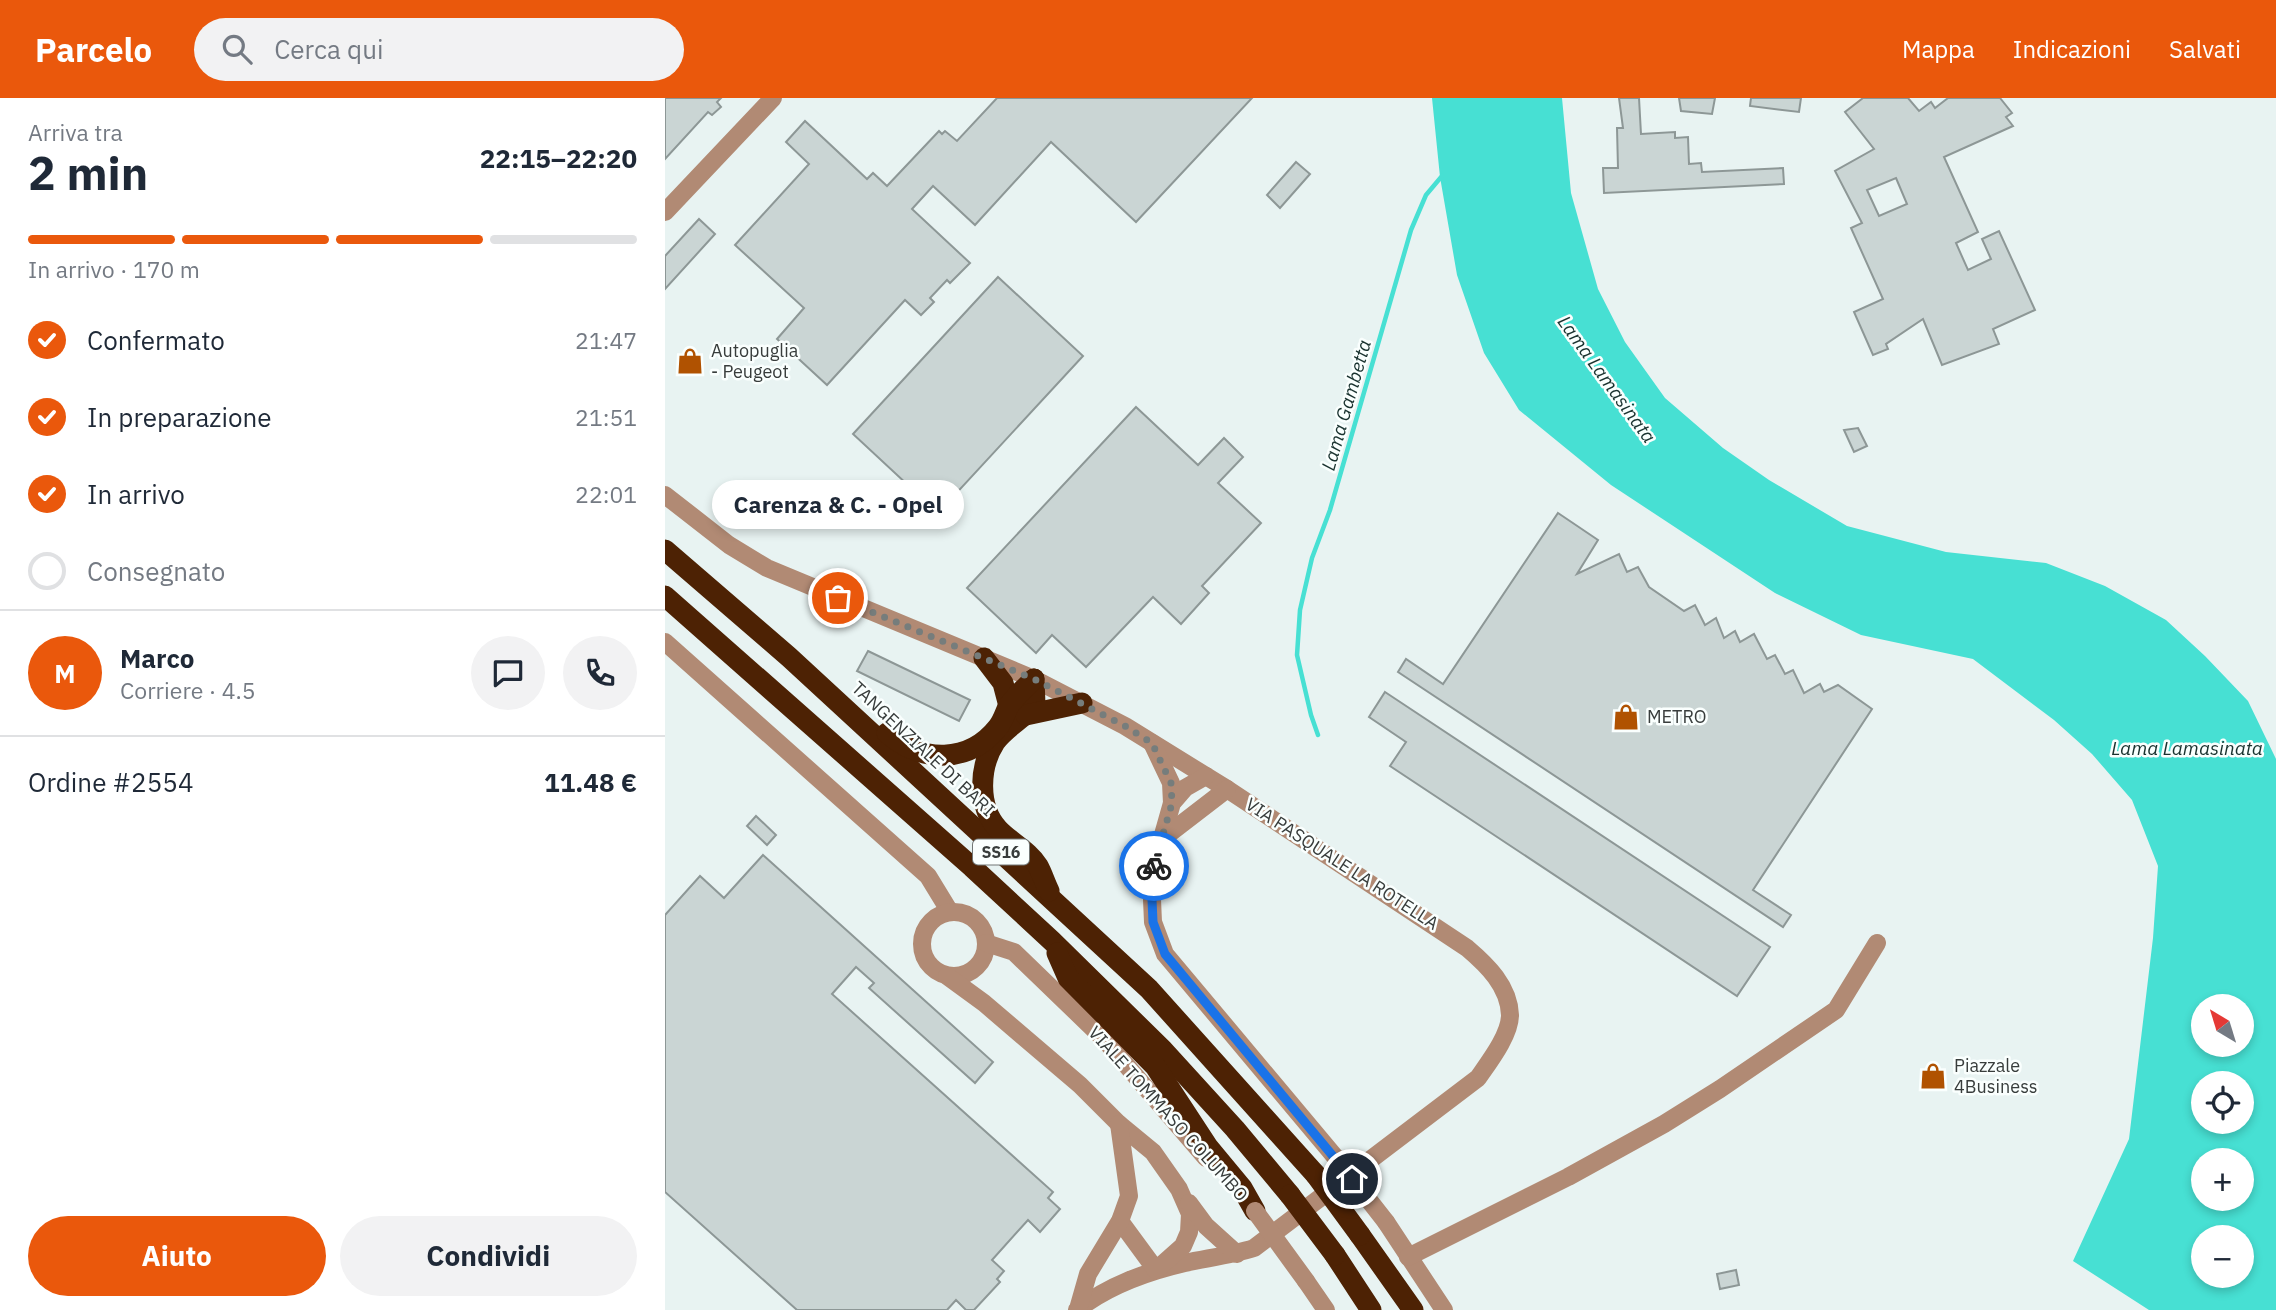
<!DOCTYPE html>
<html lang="it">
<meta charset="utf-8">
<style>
:root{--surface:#fff;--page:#f2f2f3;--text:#1f2937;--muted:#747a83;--line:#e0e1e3;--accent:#ea580c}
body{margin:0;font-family:"IBM Plex Sans",sans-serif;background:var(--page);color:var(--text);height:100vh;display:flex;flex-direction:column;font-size:26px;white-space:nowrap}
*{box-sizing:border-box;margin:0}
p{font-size:23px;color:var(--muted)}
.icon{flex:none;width:38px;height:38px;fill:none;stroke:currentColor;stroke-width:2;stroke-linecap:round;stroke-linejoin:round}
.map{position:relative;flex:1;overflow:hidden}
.details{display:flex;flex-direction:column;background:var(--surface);width:665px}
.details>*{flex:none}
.needle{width:46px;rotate:322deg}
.tools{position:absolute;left:1526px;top:896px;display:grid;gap:14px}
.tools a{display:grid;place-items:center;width:63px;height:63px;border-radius:50%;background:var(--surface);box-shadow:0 4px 10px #0003;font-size:35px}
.pin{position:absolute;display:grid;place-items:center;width:60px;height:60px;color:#fff;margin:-30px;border:4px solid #fff;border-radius:50%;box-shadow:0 2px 7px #0007}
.courier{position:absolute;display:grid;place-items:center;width:70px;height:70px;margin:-35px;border:5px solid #1a73e8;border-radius:50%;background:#fff;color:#222;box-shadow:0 2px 9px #0007}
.bubble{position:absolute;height:49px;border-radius:24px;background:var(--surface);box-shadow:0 4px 10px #0003;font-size:23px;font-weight:800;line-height:49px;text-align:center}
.overview em{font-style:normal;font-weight:800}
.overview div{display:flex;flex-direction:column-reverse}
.overview{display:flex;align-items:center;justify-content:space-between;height:119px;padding:0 28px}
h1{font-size:46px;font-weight:800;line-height:52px}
.bar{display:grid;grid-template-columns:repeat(4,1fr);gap:10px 7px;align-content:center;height:84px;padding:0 28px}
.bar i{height:9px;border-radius:5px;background:var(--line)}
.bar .selected{background:var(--accent)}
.bar p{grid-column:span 4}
.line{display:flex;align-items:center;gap:18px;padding:0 28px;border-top:2px solid var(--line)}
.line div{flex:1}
.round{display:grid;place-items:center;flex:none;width:74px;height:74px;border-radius:37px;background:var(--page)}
ol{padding:0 28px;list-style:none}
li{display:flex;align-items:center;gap:21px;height:77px}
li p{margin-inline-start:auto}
li .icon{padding:7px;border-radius:50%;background:var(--accent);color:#fff;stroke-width:4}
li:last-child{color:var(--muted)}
li i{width:38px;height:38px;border:4px solid var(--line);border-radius:50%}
.action{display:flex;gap:14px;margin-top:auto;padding:14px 28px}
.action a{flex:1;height:80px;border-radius:42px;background:var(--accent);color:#fff;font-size:28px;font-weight:800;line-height:80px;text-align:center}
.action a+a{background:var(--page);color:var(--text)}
header{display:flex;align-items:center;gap:42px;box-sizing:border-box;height:98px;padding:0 35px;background:var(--accent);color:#fff}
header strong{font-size:33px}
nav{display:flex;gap:38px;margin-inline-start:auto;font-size:24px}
.search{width:490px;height:63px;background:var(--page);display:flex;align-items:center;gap:18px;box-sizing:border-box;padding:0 24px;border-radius:38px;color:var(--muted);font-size:26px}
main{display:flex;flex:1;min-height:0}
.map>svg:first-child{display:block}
.water{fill:#47e0d3;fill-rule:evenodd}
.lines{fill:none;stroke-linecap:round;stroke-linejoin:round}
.stream{stroke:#47e0d3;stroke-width:4.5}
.building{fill:#cad5d4;stroke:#8d9796;stroke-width:2;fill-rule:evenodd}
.minor{stroke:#b18a74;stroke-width:18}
.highway{stroke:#4d2204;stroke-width:21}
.minor-bridge{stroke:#b18a74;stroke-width:18}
.highway-bridge{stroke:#4d2204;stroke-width:21}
.done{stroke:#767d7c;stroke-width:7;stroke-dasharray:0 12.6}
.route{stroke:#1a73e8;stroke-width:9}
.labels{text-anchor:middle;stroke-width:5;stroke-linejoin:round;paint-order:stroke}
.shield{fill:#fafffe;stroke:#727776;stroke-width:2}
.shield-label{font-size:16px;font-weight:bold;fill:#383d3c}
.poi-label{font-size:18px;fill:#383d3c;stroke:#fafffe;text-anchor:start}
.street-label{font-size:18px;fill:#383d3c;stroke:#fafffe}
.water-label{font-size:19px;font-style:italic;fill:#19322f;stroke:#fafffe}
</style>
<header>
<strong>Parcelo</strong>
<div class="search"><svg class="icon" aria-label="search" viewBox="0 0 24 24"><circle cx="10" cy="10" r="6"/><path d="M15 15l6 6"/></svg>Cerca qui</div>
<nav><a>Mappa</a><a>Indicazioni</a><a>Salvati</a></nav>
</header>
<main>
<section class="details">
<div class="overview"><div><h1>2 min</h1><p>Arriva tra</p></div><em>22:15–22:20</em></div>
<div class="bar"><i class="selected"></i><i class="selected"></i><i class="selected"></i><i></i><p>In arrivo · 170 m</p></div>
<ol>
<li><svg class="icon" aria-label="check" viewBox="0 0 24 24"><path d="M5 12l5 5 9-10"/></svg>Confermato<p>21:47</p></li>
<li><svg class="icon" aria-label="check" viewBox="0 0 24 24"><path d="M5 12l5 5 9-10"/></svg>In preparazione<p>21:51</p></li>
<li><svg class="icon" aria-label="check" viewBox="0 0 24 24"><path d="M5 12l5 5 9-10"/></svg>In arrivo<p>22:01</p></li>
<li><i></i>Consegnato</li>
</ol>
<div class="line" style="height:126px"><b class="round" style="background:var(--accent);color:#fff">M</b><div><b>Marco</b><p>Corriere · 4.5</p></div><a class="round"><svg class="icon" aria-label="chat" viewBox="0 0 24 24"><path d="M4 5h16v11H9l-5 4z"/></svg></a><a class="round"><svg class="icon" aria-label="phone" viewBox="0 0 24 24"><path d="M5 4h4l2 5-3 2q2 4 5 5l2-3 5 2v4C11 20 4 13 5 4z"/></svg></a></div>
<div class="line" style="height:91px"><div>Ordine #2554</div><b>11.48 €</b></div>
<div class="action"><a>Aiuto</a><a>Condividi</a></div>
</section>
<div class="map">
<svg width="1611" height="1212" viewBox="0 0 1611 1212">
<rect width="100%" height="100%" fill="#e8f3f2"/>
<path class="water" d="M767,0H897L906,95L933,191L960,244L1000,300L1058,350L1104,382L1182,428L1281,454L1381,465L1440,488L1501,522L1540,558L1583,603L1611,661V1212H1484L1408,1163L1464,1041L1488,840L1493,768L1467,702L1427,656L1389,622L1308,561L1196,537L1110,495L946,387L854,312L819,255L792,177L775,79ZM1538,908H1577V947H1538ZM1538,985H1577V1024H1538ZM1538,1062H1577V1101H1538ZM1538,1139H1577V1178H1538Z"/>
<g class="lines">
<polyline class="stream" points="653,637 646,617 632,557 635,512 647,460 665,412 746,132 761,97 777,78"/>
</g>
<g class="building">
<polygon points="0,0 56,0 52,4 56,9 47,17 43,14 0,61"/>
<polygon points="332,0 587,0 471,124 386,44 310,127 268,88 247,111 305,165 285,185 282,182 265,200 269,204 256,217 240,202 162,287 112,241 139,210 70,147 144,66 121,44 140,23 202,81 208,75 222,88 274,33 277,36 280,33 292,43"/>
<polygon points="954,0 974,0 976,36 1010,34 1010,40 1023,39 1024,66 1036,65 1037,74 1118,70 1119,86 939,95 938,70 953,70 952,30 958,30"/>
<polygon points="1014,0 1050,0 1047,16 1016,13"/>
<polygon points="1086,0 1136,0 1134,14 1085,8"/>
<path d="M1198,0H1243L1254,13L1266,4L1270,10L1283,0H1335L1347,15L1341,19L1348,28L1279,59L1313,134L1291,145L1303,172L1326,161L1317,141L1334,133L1370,212L1328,231L1334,246L1277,267L1258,221L1221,246L1223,251L1208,257L1189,214L1218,201L1186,130L1197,125L1170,73L1209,51L1180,14ZM1231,80L1242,106L1214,118L1202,92Z"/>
<polygon points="631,64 645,76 615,110 602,97"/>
<polygon points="34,121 50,136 0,191 0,158"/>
<polygon points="333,179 418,258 273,415 188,336"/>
<polygon points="471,309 533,367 559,340 578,359 553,385 596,425 537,488 544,495 516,526 488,499 421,569 387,537 371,555 302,490"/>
<polygon points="1193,330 1202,348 1189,354 1179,332"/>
<polygon points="893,415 933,442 912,476 954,456 962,474 973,469 984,489 1019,513 1030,507 1040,527 1051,520 1059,540 1070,533 1075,544 1089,536 1102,561 1110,557 1120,576 1128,572 1139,595 1155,586 1159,594 1173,587 1207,611 1088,792 1126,817 1118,829 733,574 741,561 778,586"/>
<polygon points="203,553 305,602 294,623 192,573"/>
<polygon points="720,594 1105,849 1072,898 725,668 741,644 704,619"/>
<polygon points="91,718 111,737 102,747 82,728"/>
<polygon points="98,757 328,964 310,985 204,890 209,885 191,869 167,896 388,1094 383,1100 395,1111 375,1134 363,1122 327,1162 339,1173 332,1181 335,1184 309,1212 301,1212 291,1202 282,1212 132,1212 0,1094 0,817 35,778 59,800"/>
<polygon points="1071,1172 1074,1187 1055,1191 1052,1176"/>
</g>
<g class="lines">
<g class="minor">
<polyline points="0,114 108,0"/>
<path d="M0,397L64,447L102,470L369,581L460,628L562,691L802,850C822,867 844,888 845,917C845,937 824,964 813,980L589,1150C567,1157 543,1160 520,1165C481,1174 444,1187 412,1212"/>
<polyline points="0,544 263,778 285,814"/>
<polyline points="487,645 506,685 507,705"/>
<polyline points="541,678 520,690 507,705 486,779 488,824 500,856 671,1060"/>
<polyline points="497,741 562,691"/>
<circle cx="289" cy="846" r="32"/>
<polyline points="321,845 349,854 438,940 541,1060"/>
<polyline points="282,878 319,905 415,987 454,1026 488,1054 514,1091 525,1116 524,1134 518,1148 491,1172 455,1123"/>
<polyline points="524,1105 541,1128 572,1156"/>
<polyline points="721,1124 779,1212"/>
<polyline points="743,1159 903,1079 999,1026 1055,991 1171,912 1212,845"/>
<polyline points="641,1183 661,1212"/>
<polyline points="413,1211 423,1176 455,1123 464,1098 454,1026"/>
</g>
<g class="highway">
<polyline points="0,452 124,559 484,891 651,1077"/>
<polyline points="0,498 307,769 387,843 498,952 570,1031 625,1097"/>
<polyline points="319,560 338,585 344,608"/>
<path d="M369,581L370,607C358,621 341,629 330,644C314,669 312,708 333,731C345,744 364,753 373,768C377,775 380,785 384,793"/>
<polyline points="361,617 417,605"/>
<path d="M222,635C256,665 304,666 333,629C338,623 340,615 343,609C350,598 360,590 369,581"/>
<polyline points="392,855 403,880 490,968 543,1049 577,1090 590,1113"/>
<polyline points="695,1137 748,1212"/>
<polyline points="670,1157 706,1212"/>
</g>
<g class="minor-bridge">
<polyline points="671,1060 721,1124"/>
<polyline points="590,1113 641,1183"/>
</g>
<g class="highway-bridge">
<polyline points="651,1077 695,1137"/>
<polyline points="625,1097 670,1157"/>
</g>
</g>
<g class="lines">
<polyline class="done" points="173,500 369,581 460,628 487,645 506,685 507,705 489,768"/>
<polyline class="route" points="489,768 486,779 488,824 500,856 687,1081"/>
</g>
<defs>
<g id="shop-bare" transform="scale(2.1)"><path d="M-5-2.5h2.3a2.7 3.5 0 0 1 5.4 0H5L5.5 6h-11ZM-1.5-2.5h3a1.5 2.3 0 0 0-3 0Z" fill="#b05201" stroke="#fafffe" stroke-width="2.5" paint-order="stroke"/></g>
</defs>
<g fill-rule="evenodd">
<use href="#shop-bare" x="25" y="263"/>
<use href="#shop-bare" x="961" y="619"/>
<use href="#shop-bare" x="1268" y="978"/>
</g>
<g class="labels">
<rect class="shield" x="308" y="741.5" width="56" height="25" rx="5"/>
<g class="shield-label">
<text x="336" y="760">SS16</text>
</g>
<g class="poi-label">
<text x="46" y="259">Autopuglia<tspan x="46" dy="21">- Peugeot</tspan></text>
<text x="982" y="625">METRO</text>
<text x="1289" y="974">Piazzale<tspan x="1289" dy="21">4Business</tspan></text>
</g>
<g class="street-label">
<text transform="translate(258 651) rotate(43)" y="6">TANGENZIALE DI BARI</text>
<text transform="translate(677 766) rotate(33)" y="6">VIA PASQUALE LA ROTELLA</text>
<text transform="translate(503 1016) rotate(48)" y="6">VIALE TOMMASO COLUMBO</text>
</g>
<g class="water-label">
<text transform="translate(942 281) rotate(54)" y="7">Lama Lamasinata</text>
<text transform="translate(681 307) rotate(-74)" y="7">Lama Gambetta</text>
<text x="1522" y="657">Lama Lamasinata</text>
</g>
</g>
</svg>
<div class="tools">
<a><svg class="needle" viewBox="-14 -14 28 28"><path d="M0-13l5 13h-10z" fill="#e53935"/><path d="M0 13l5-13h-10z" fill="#747a83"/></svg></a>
<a><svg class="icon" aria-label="locate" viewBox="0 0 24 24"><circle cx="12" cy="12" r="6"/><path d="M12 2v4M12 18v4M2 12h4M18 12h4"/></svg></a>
<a>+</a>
<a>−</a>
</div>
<div class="pin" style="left:173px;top:500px;background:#ea580c"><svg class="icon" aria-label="bag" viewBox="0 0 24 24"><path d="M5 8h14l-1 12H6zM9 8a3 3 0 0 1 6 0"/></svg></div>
<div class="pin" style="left:687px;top:1081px;background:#1f2937"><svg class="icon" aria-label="home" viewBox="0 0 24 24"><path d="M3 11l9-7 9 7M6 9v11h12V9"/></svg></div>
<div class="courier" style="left:489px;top:768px"><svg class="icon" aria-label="bike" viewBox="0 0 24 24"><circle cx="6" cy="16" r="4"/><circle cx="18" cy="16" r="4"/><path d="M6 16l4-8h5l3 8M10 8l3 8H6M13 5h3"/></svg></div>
<div class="bubble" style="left:47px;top:382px;width:252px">Carenza &amp; C. - Opel</div>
</div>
</main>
